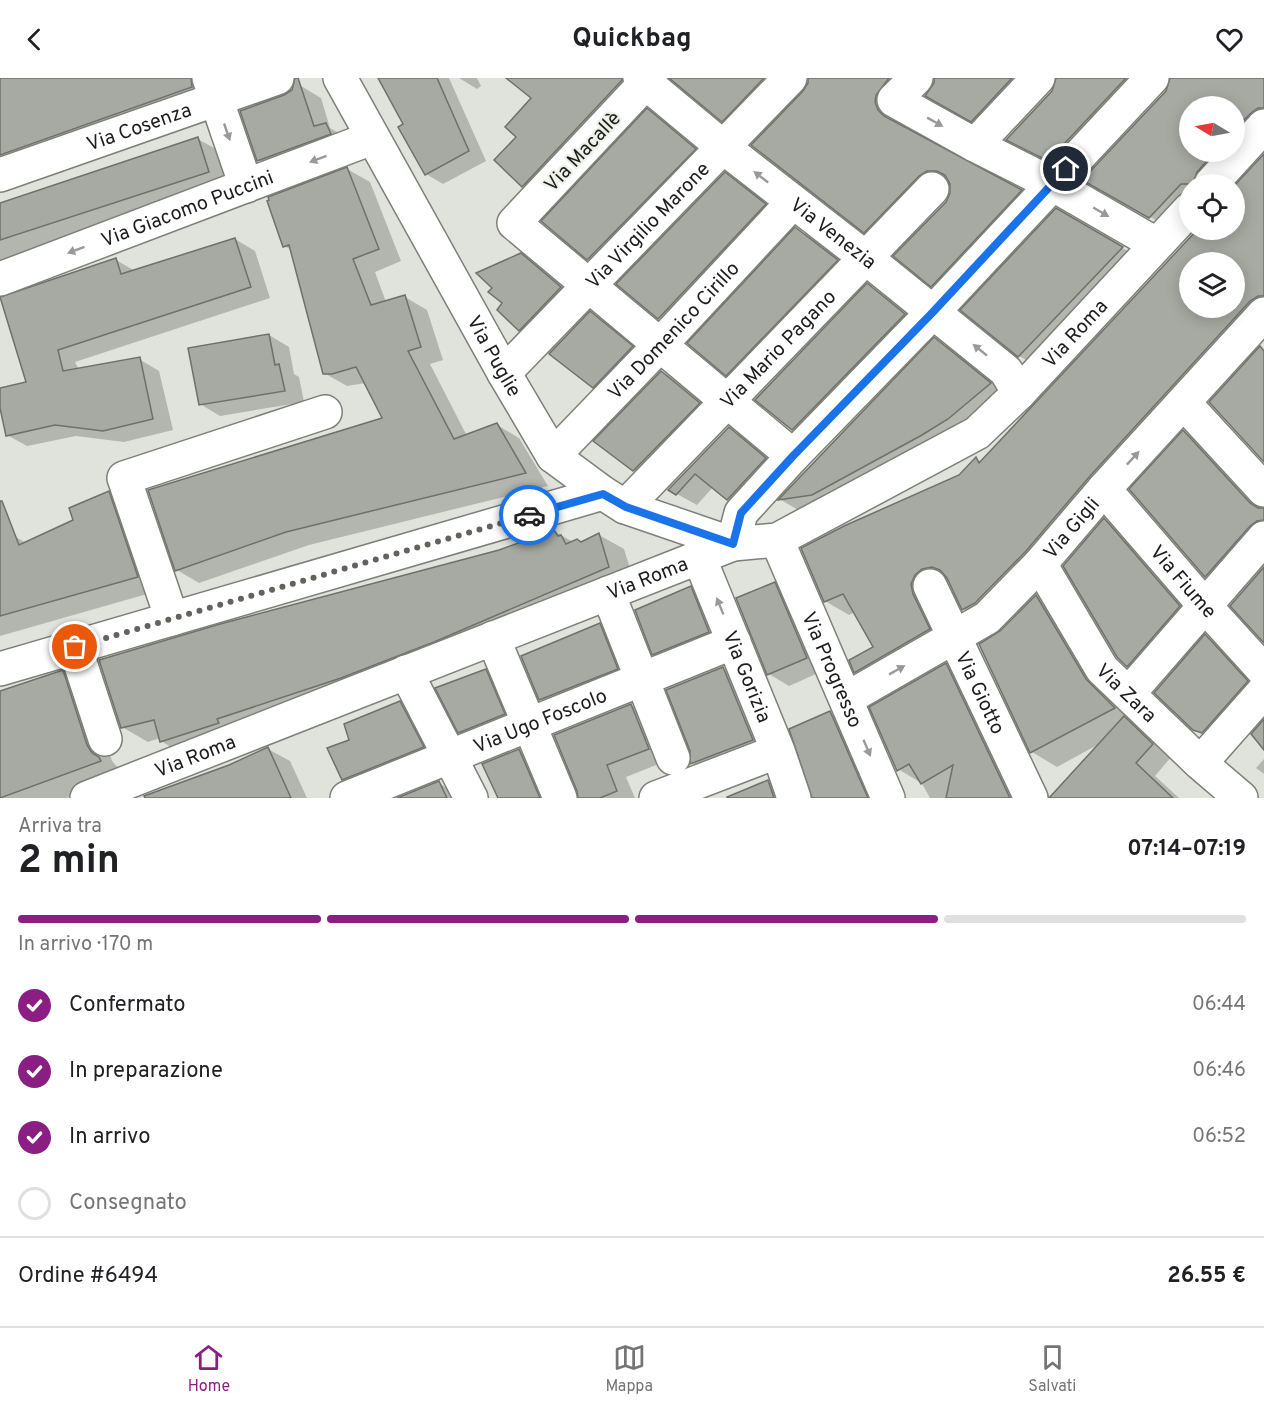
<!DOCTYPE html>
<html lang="it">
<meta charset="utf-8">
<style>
:root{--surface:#fff;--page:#f6f6f6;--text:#202124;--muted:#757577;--line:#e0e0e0;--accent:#8b1e82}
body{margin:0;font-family:Overpass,sans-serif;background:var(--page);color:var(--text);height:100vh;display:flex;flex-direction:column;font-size:22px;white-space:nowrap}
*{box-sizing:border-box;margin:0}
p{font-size:20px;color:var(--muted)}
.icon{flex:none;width:33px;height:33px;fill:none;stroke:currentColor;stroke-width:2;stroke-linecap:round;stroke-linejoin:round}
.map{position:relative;height:720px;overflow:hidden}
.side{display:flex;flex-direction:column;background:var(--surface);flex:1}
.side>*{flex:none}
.needle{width:39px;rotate:280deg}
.controls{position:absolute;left:1179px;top:18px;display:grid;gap:12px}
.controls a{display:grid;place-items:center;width:66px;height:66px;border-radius:50%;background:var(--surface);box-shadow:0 3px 15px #0003;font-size:30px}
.pin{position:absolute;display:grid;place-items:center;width:51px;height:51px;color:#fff;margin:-26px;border:3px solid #fff;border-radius:50%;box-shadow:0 2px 6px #0007}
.courier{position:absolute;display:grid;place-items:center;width:60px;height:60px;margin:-30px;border:4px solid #1a73e8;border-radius:50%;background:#fff;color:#222;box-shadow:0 2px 8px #0007}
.head em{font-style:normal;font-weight:700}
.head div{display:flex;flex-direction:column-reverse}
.head{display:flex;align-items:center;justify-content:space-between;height:102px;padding:0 18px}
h1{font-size:39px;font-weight:700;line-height:45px}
.bar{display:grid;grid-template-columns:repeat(4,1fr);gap:9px 6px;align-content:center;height:72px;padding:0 18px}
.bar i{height:8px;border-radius:4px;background:var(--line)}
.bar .selected{background:var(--accent)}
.bar p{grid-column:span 4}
.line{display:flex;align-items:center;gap:15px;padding:0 18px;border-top:2px solid var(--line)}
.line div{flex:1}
ol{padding:0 18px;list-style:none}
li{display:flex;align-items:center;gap:18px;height:66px}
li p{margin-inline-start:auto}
li .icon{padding:6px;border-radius:50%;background:var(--accent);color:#fff;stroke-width:4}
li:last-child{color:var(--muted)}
li i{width:33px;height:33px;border:3px solid var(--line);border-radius:50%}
header{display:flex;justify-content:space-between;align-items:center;height:78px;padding:0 18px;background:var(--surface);font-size:27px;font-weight:700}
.menu{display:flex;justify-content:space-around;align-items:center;height:84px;border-top:2px solid var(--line);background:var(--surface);font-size:16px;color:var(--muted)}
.menu a{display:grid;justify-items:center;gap:3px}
.menu .selected{color:var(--accent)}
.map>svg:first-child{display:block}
.shadow{fill:#0003;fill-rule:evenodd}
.building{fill:#a7aaa3;stroke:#6e716a;stroke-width:1.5;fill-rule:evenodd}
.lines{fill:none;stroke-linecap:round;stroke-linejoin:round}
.street-casing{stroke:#7c8079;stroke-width:36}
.secondary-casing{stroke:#7c8079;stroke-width:36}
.street{stroke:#fff;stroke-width:33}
.secondary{stroke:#fff;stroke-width:33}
.oneway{fill:#999a98}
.done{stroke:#61635e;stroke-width:6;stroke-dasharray:0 10.8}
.route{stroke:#1a73e8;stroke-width:8}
.labels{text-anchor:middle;stroke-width:4.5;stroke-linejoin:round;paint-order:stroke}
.street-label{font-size:20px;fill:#1c1e1b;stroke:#edf1e9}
</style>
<header><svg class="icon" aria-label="back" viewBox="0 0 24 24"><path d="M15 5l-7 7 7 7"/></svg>Quickbag<svg class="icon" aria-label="heart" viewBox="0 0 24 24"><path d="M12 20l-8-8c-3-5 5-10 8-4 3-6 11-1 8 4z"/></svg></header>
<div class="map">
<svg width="1264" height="720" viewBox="0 0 1264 720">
<rect width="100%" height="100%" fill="#e0e3db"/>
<g class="shadow">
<polygon points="0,0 217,0 213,12 0,86"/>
<polygon points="380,0 449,0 486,83 443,106 426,96 405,47"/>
<polygon points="459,0 477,0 481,8 477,11"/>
<polygon points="563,0 652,0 547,121 523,107 518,59"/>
<polygon points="672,0 801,0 746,56 723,42"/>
<polygon points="810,0 927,0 899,39 903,48 965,85 1044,126 956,221 932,207 947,124 952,115 952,106 943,111 888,167 865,153 805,14 809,6"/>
<polygon points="935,0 1049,0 996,56 950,31 935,6"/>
<polygon points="1058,0 1163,0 1073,96 1031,75"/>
<path d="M1172,0H1264V60L1221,106H1190V143L1175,153L1085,102L1167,14ZM1190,28H1234V74H1190Z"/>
<polygon points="301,8 321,20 330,50 346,59 279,94 259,82 284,19"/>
<polygon points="648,32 673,47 720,86 614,195 588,181 543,143"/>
<polygon points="198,61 223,75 234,109 0,184 0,127"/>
<path d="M1264,78V248L987,545L964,531L950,503L947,504L939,510L953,565L879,607L856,593L875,569L855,534L849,537L825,523L803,471L960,399L977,381L982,384L1199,152H1234ZM1190,184H1234V230H1190Z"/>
<polygon points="347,91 370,104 401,183 375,194 386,224 405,219 427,232 443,282 430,286 467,358 497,347 519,360 548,408 309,467 199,505 177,492 385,341 366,305 347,308 324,295 292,172 284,168"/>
<polygon points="725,96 750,111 790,141 684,255 659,240 619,206"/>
<polygon points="1056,132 1147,184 1044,292 1019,278"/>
<polygon points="796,151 821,165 862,197 752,311 727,296"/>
<polygon points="235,161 255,173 270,220 75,284 79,292 139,281 159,293 173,352 124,364 76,358 27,368 7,357 0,323 0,312 28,305 116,182 135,193"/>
<polygon points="520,177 541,188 580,221 540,263 520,252"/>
<polygon points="867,207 893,222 929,251 818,366 793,351"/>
<polygon points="590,235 610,246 652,281 614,320 594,309"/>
<polygon points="269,257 289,269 294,296 299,299 304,324 220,338 200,326"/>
<polygon points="935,261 960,276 1015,320 805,436 781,422"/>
<polygon points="662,294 682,306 719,337 654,404 634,392 595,363"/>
<polygon points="729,351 749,362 785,392 748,433 728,421 713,409 697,427 677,416"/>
<polygon points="1184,354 1207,368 1264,429 1264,472 1230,512 1206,498 1131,411"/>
<polygon points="109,415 133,429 161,512 0,558 0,459 9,455 31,468 75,443"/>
<polygon points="1104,442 1129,456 1204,543 1153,602 1128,588"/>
<polygon points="554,453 573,464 583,465 599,457 624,471 634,503 186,678 161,663 160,660 148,664 122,649 500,474"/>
<polygon points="775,506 795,517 827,591 789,608 769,596"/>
<polygon points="691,510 711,522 728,565 674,587 654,576"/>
<polygon points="1037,518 1062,533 1139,645 1135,646 1144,652 1172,678 1155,698 1179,720 1057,720 1101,665 1057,689 1032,674 981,567 1001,555"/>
<polygon points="600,547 620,558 637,602 561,633 541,621"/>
<polygon points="1205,558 1225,569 1264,612 1214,663 1193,651"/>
<polygon points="946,587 966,599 1025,720 930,720 920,702 918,703 898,691"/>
<polygon points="723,590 743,602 772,673 712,696 692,685"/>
<polygon points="486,593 506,605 524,648 480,665 460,654"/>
<polygon points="63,594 88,609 112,683 125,698 66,720 0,720 0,615"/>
<polygon points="400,625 420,636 443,680 363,712 343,701 351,663"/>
<polygon points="631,627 652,639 669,682 626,699 635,720 579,720"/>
<polygon points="830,635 851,647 882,720 814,720"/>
<polygon points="268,671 290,683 307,720 145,720 230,688"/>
<polygon points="519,673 533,680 549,720 499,720"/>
<polygon points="1264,681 1264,696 1256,690"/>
<polygon points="768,704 789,716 790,720 726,720"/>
<polygon points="439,705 462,720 401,720"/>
</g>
<g class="building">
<polygon points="0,0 191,0 192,9 0,77"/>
<polygon points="295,0 298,0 314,48 326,45 331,56 257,83 240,33 284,17 292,12"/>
<polygon points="378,0 437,0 469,73 425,97 398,49 403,46"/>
<polygon points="506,0 622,0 622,2 522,109 494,82 516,59 505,49 531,20"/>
<polygon points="669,0 764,0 722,44"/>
<polygon points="808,0 889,0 876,17 875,24 878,32 884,38 1022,112 931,209 893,178 946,124 950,115 950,106 945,97 937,93 927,93 919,98 864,155 751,67 803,13 808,5"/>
<polygon points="934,0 1012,0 971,44 925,18 934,5"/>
<polygon points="1056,0 1126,0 1048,83 1006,62 1052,13"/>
<polygon points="1170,0 1264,0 1264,30 1258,30 1251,35 1234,52 1234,28 1190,28 1190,74 1215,74 1197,94 1193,106 1181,106 1149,140 1082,102 1166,13"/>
<polygon points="647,30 696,71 587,182 541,143"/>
<polygon points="198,59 209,94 0,162 0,125"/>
<path d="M1264,76V218H1258L1250,223L1090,398L1026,473L975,525L962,532L947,500L940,492L932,489L922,491L915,497L911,506L913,516L930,551L854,595L849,582L873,569L843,516L824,524L801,470L844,448L959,397L976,379L979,385L1197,152H1234V108ZM1190,184H1234V230H1190Z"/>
<polygon points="347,89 379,171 353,181 371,227 405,217 421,269 408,273 454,361 497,345 526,395 286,454 175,493 148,412 382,340 356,289 332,296 323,296 289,167 283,169 267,123 269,122 268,119"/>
<polygon points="725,94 766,126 658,241 616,206"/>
<polygon points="1056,130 1123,169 1018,279 960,232"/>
<polygon points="795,149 838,182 726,298 687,265"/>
<polygon points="235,160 251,209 58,272 63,293 140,279 153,341 103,353 55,347 6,358 0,330 0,310 26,304 0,219 116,180 121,196"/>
<polygon points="521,175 561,209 519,253 497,232 502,225 488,214 492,210 476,195"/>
<polygon points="867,205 905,236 792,352 755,322"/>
<polygon points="590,233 633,268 593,310 549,276"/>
<polygon points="269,256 275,287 279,286 285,313 199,327 188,270"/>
<polygon points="934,259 991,305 948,341 922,357 812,417 778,422"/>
<polygon points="1260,268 1264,273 1264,384 1209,324"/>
<polygon points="661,293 700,325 633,393 593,363"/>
<polygon points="729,349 766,380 727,422 695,396 676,417 668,412"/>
<polygon points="1183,352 1250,425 1258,430 1264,430 1264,442 1257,443 1250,448 1205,499 1129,411"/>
<polygon points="109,413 138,499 0,538 0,423 2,423 19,467 73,442 69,430"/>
<polygon points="1104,440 1180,528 1127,589 1117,579 1063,488"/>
<polygon points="554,452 558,458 561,457 566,466 577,461 581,464 599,455 609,489 434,564 341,600 217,641 219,645 160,664 154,642 121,650 99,582 220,546 499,472"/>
<polygon points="1264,489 1264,565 1230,528"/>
<polygon points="775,504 807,580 767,597 736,520"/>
<polygon points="691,508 709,554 652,577 635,532"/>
<polygon points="1036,517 1086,601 1115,630 1030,675 979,566 1000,553"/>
<polygon points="600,545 618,591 539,622 521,578"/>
<polygon points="1205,556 1248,603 1202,655 1193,652 1154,615"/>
<polygon points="946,585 1010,720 946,720 953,687 921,706 909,686 897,693 869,629"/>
<polygon points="723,589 753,662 690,686 690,673 666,612"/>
<polygon points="486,591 505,636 458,655 435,610"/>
<polygon points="63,592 87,667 92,675 99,679 101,683 0,720 0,613"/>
<polygon points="400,623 424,669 342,702 327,670 349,662 344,646"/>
<polygon points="631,626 649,671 607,687 617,713 600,720 578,720 577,713 554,657"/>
<polygon points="830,633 868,720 812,720 789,651"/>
<polygon points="1124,638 1153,666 1136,685 1173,720 1049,720"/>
<polygon points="1264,641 1264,672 1251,656"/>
<polygon points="268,669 291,720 145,720 144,718 229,687"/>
<polygon points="519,671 540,720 498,720 482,686"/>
<polygon points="768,702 774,720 727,720 727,719"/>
<polygon points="439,703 447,720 397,720"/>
</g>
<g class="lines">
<g class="street-casing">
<g id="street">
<polyline points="209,0 246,108"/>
<path id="s1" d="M640,0L723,69L866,180L1006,293L1019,315"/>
<polyline points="650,0 514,145 793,378"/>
<polyline points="916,0 894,22 975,67 1052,106 1156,166"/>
<polyline points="975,67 1038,0"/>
<path id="s2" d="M0,97L277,0"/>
<path id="s3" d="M0,201L372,60"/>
<path id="s4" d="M504,295L790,0"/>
<polyline points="1184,325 1264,412"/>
<path id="s5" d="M553,378L660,267L793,124"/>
<path id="s6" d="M1104,411L1205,528L1264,593"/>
<path id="s7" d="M625,429L932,111"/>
<path id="s8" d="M777,462L888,720"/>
<path id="s9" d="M699,479L778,673L794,720"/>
<path id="s10" d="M1040,486L1102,591L1200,685L1241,720"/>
<path id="s11" d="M930,508L1031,720"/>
<polyline points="608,515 673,680"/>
<polyline points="172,541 124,400 325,334"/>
<polyline points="493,560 560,720"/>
<polyline points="75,569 105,661"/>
<polyline points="406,594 471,720"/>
<polyline points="1129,615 1264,460"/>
<path id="s12" d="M846,621L987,540L1040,486L1104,411L1264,236"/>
<polyline points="1211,673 1264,613"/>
<path id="s13" d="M87,720L733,466L741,435L793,378L933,234L1152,0"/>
<path id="s14" d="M347,720L734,564"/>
<polyline points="656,720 763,679"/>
</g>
</g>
<g class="secondary-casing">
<g id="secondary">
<path id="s15" d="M340,0L504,295L553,378L603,415L625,429L733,466L777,462L977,355L1019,315L1190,131"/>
<polyline points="1211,106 1264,48"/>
<polyline points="0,591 603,415"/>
</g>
</g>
<use href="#street" class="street"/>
<use href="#secondary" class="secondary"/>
</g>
<defs><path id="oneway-solid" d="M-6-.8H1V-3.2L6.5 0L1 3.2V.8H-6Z" transform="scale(1.5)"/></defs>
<g class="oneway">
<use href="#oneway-solid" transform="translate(935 44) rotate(29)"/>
<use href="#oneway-solid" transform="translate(227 54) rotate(71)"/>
<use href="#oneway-solid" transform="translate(318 81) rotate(159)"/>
<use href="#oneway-solid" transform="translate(761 99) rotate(-142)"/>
<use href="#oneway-solid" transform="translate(1101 134) rotate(30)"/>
<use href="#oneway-solid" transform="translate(76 172) rotate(159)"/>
<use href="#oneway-solid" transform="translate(980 272) rotate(-141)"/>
<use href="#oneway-solid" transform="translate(1133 380) rotate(-47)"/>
<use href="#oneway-solid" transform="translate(720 528) rotate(-112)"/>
<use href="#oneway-solid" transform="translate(897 592) rotate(-29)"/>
<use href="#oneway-solid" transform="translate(867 670) rotate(67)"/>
</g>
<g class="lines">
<polyline class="done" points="75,569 529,437"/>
<polyline class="route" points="529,437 603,416 626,429 733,466 741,435 793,378 933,234 1066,91"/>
</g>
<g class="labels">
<g class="street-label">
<text dy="7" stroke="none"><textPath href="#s2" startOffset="147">Via Cosenza</textPath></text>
<text transform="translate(582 73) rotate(-47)" y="7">Via Macallè</text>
<text dy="7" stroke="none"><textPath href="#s3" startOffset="200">Via Giacomo Puccini</textPath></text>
<text dy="7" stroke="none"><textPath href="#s4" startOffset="206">Via Virgilio Marone</textPath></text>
<text dy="7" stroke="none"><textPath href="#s1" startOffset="248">Via Venezia</textPath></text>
<text dy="7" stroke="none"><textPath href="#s5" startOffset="174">Via Domenico Cirillo</textPath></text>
<text dy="7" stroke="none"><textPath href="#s15" startOffset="1047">Via Roma</textPath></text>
<text dy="7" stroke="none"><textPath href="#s7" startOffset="220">Via Mario Pagano</textPath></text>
<text dy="7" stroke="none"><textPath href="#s15" startOffset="318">Via Puglie</textPath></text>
<text dy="7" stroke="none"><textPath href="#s12" startOffset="286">Via Gigli</textPath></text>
<text dy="7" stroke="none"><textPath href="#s13" startOffset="602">Via Roma</textPath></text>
<text dy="7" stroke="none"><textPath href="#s6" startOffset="122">Via Fiume</textPath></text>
<text dy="7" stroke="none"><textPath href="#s8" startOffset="141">Via Progresso</textPath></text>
<text dy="7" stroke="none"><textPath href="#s9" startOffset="129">Via Gorizia</textPath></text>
<text dy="7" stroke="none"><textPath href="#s10" startOffset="156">Via Zara</textPath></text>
<text dy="7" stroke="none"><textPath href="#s11" startOffset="118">Via Giotto</textPath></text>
<text dy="7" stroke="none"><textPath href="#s14" startOffset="208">Via Ugo Foscolo</textPath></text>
<text dy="7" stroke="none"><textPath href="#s13" startOffset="116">Via Roma</textPath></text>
</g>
</g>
</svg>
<div class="controls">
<a><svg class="needle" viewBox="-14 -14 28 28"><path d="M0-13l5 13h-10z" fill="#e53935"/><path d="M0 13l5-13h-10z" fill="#757577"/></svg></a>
<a><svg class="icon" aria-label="locate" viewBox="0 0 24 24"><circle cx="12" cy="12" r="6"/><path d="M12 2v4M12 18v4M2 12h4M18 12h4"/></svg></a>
<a><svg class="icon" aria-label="layers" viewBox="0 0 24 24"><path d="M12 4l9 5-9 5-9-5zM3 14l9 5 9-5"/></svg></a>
</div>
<div class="pin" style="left:75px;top:569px;background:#ea580c"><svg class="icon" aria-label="bag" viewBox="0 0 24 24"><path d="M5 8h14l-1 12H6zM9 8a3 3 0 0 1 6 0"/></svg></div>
<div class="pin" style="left:1066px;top:91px;background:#1f2937"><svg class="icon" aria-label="home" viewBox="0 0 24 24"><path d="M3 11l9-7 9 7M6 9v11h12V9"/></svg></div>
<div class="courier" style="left:529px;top:437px"><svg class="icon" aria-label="car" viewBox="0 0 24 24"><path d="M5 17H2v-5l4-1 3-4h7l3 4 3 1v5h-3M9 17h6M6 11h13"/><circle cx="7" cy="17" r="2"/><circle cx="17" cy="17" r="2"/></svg></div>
</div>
<section class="side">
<div class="head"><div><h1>2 min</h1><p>Arriva tra</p></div><em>07:14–07:19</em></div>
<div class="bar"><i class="selected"></i><i class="selected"></i><i class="selected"></i><i></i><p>In arrivo · 170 m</p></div>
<ol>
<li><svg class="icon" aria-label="check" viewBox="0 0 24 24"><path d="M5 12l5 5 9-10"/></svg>Confermato<p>06:44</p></li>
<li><svg class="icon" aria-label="check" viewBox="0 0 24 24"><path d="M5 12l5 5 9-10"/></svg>In preparazione<p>06:46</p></li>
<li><svg class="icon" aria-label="check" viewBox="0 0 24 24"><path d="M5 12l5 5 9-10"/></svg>In arrivo<p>06:52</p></li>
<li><i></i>Consegnato</li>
</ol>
<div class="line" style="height:78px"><div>Ordine #6494</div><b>26.55 €</b></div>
</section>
<nav class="menu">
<a class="selected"><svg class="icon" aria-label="home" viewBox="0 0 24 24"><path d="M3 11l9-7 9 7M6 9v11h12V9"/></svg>Home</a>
<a><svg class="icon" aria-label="map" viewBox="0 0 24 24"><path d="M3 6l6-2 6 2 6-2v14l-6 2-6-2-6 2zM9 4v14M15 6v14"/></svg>Mappa</a>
<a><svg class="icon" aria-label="saved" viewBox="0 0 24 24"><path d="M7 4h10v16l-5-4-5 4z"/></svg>Salvati</a>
</nav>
